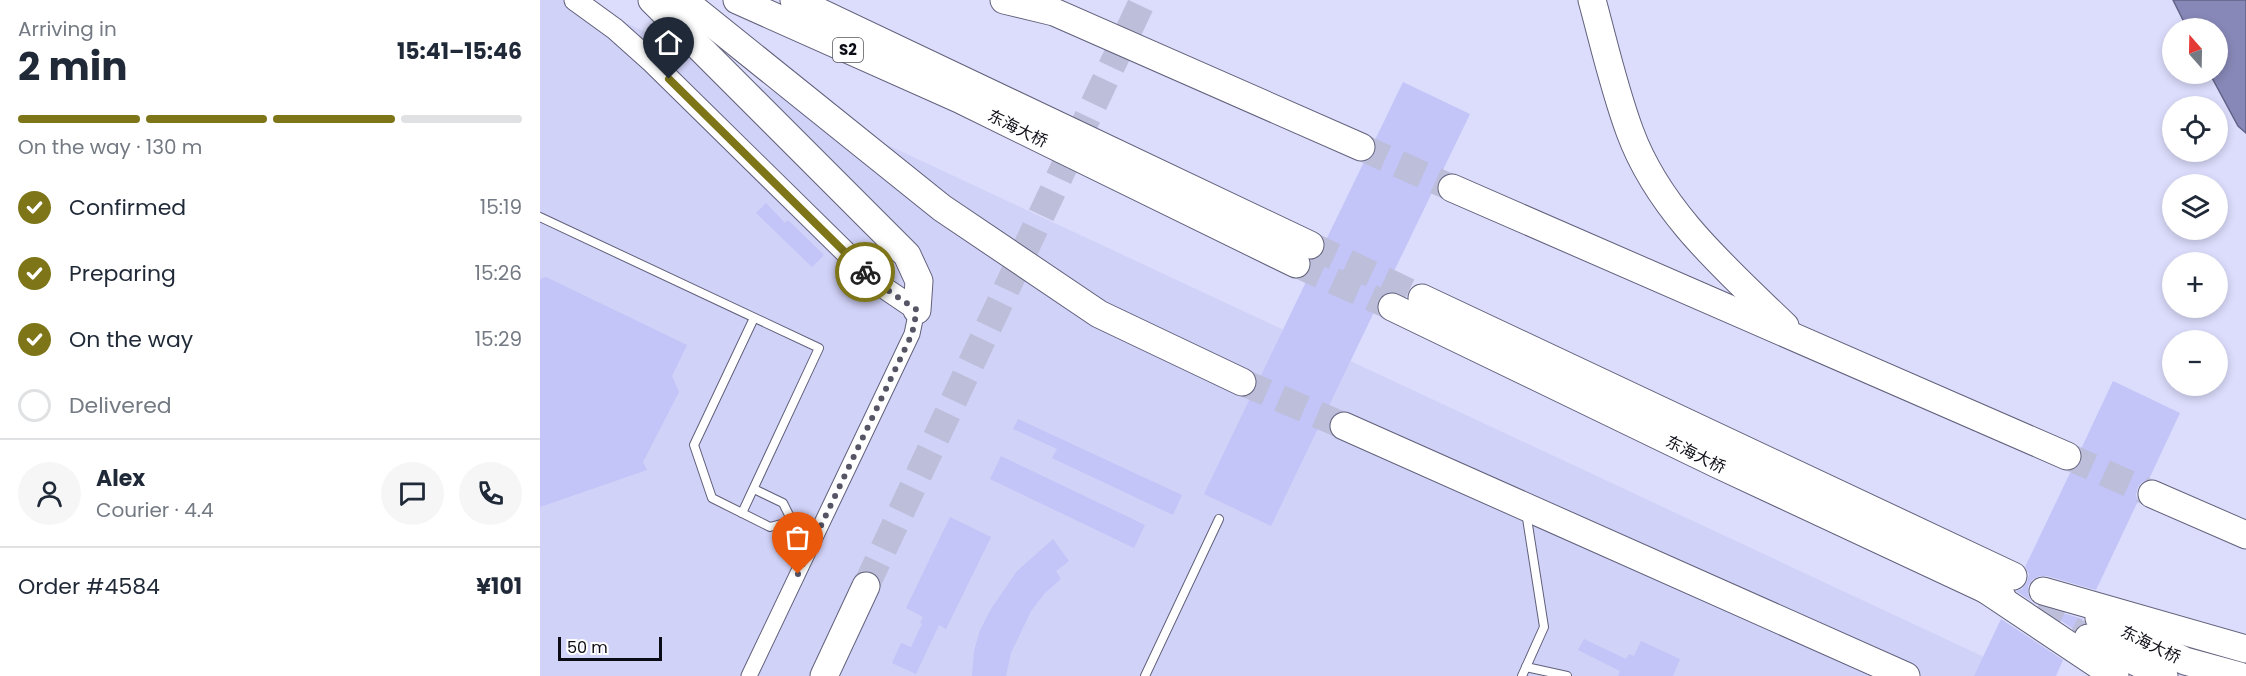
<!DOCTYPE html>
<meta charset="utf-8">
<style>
:root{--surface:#fff;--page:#f6f6f7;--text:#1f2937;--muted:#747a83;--line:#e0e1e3;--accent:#7d7518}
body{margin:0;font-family:Poppins,"Noto Sans SC",sans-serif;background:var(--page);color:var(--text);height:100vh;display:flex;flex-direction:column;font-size:22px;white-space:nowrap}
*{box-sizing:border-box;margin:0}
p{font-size:20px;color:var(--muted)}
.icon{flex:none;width:33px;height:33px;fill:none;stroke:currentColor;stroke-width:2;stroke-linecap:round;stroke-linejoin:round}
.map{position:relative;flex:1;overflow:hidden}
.details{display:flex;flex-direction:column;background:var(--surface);width:540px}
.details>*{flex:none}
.needle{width:39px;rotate:340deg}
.controls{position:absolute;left:1622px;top:18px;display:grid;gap:12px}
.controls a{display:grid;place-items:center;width:66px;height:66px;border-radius:50%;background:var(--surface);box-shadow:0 3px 9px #0003;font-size:30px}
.scale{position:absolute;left:18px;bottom:15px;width:104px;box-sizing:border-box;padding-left:6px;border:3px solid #0c0c16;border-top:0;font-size:16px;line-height:21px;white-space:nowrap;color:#0c0c16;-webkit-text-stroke:4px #fff;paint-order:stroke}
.pin{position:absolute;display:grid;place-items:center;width:51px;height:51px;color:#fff;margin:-62px -26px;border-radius:50% 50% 50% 0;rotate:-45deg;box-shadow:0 0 6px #0007}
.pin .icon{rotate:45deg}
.courier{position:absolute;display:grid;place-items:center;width:60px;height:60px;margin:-30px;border:4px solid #7d7518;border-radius:50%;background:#fff;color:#222;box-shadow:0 2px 8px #0007}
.summary em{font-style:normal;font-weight:700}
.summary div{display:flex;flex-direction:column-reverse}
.summary{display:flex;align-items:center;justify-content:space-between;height:102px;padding:0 18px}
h1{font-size:39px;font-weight:700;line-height:45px}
.bar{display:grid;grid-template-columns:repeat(4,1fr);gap:9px 6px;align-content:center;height:72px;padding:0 18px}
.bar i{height:8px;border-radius:4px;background:var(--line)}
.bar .active{background:var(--accent)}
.bar p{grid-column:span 4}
.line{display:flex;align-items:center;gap:15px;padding:0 18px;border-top:2px solid var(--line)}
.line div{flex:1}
.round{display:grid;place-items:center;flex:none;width:63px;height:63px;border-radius:32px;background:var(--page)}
ol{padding:0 18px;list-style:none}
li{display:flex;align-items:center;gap:18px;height:66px}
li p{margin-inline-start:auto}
li .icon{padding:6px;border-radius:50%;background:var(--accent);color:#fff;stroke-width:4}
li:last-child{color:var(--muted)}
li i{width:33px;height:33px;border:3px solid var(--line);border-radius:50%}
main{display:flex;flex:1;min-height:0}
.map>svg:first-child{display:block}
.built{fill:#d1d2f8}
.water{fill:#8788b7;stroke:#626387;stroke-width:1.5}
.building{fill:#c3c4f7}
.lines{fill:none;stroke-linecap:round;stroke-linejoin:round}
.highway-tunnel{stroke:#bdbeda;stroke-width:27;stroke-dasharray:27 14;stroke-linecap:butt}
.lane-casing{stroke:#60607b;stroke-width:10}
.street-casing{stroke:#60607b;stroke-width:17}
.secondary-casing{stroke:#60607b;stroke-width:23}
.highway-casing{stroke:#60607b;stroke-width:29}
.lane{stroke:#fff;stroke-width:8}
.street{stroke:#fff;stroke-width:15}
.secondary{stroke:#fff;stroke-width:21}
.highway{stroke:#fff;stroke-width:27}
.done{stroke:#556;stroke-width:6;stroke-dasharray:0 10.8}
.route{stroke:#7d7518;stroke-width:8}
.labels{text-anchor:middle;stroke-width:5;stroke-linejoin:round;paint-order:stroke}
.shield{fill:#fff;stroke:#55555c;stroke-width:1.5}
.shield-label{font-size:15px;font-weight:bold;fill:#0c0c16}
.street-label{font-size:16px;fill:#0c0c16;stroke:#fff}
</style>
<main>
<section class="details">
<div class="summary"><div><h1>2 min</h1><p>Arriving in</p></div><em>15:41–15:46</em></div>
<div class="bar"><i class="active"></i><i class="active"></i><i class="active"></i><i></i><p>On the way · 130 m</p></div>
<ol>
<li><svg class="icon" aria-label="check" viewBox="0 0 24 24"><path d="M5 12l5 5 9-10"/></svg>Confirmed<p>15:19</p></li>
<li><svg class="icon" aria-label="check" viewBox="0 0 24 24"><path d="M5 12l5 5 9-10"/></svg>Preparing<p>15:26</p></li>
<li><svg class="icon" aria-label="check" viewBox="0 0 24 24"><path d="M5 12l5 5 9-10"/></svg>On the way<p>15:29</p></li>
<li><i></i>Delivered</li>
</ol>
<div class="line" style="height:108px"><a class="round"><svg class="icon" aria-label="person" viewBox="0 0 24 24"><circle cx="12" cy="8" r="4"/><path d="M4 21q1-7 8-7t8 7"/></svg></a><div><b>Alex</b><p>Courier · 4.4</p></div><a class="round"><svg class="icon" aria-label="chat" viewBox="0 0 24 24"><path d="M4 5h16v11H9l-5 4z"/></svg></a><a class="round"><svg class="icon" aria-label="phone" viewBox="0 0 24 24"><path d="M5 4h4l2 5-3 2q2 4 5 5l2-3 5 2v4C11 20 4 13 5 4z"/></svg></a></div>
<div class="line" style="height:78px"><div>Order #4584</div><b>¥101</b></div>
</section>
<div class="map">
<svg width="1706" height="676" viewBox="0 0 1706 676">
<rect width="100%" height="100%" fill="#dcddfc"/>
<polygon class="built" points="0,0 37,0 1485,676 0,676"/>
<polygon class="water" points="1633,0 1706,0 1706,133 1698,126 1670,74 1677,74 1677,28 1647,28"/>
<g class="building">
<polygon points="863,82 930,114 843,294 838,301 836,308 731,526 664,494 777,259 784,252 785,242 824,162 831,159 835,154 837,146 835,140"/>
<polygon points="226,203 245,223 248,220 284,255 272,267 216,213"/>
<polygon points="6,277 147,345 132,376 139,392 103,462 107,470 0,507 0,279"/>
<polygon points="1573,381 1640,413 1609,479 1602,482 1598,487 1596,495 1598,501 1556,590 1507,576 1500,576 1493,579 1488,586 1488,594 1491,601 1476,591 1482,589 1487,582 1489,574 1485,567 1531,471 1537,468 1541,463 1543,455 1541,449"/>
<polygon points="478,419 642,495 633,515 512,458 517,449 473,429"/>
<polygon points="461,456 605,525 594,548 450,479"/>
<polygon points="410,517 451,537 406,629 399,625 376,674 352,663 361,643 371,647 382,624 380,623 383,617 366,608"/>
<polygon points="513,539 529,561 516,571 521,579 505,593 491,611 471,653 466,676 432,676 434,651 440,630 451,609 477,571"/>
<polygon points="1499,606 1543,619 1535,630"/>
<polygon points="1461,619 1523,660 1516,676 1434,676"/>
<polygon points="1044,639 1086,659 1089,654 1094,656 1101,641 1140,659 1133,676 1078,676 1080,671 1038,650"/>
</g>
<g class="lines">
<g class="highway-tunnel">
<polyline points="821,147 912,188"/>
<polyline points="770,245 882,298"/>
<polyline points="756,264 852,307"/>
<polyline points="702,382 804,426"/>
<polyline points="1527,456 1612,494"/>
<polyline points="326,586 603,0"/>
<polyline points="1495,612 1548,638"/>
</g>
<g class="lane-casing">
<g id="lane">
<polyline points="0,217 279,348 202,513"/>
<polyline points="214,318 154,445 172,498 230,527 252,521"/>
<polyline points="214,489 243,503 252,521 277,533"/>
<polyline points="986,667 1027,676"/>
<polyline points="605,676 679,519"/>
<polyline points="982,676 1004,627 986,512"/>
</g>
</g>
<g class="street-casing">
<polyline id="street" points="209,676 372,334 377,310"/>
</g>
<g class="secondary-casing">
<polyline id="secondary" points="35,0 75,29 113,63 337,283 377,310"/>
</g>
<g class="highway-casing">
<g id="highway">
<polyline points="112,0 367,255 379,281 377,310"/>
<polyline points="143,0 402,208 559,314 702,382"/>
<polyline points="197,0 419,99 756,264"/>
<polyline points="254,0 770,245"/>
<polyline points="464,0 514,12 821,147"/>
<path d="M1052,0C1064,44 1074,89 1090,132C1119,211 1186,269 1245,326"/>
<polyline points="912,188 1527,456"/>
<polyline points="882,298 1473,576"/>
<polyline points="852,307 1177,464 1462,597"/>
<polyline points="804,426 1366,676"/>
<polyline points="1612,494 1706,535"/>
<polyline points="1445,589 1575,676"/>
<polyline points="1503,591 1706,649"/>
<polyline points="1559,618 1645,661 1700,676"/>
<polyline points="1548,638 1624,676"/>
<polyline points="284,676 326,586"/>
</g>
</g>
<use href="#lane" class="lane"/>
<use href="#street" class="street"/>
<use href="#secondary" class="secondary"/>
<use href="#highway" class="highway"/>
</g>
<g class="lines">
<polyline class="done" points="258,574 372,334 377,310 337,283 325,272"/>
<polyline class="route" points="129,79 325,272"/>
</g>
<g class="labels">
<rect class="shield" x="293" y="38" width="30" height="24" rx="4.5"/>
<g class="shield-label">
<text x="308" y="55">S2</text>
</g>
<g class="street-label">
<text transform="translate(478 128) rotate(26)" y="6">东海大桥</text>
<text transform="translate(1156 454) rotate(26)" y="6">东海大桥</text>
<text transform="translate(1611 644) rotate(26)" y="6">东海大桥</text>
</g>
</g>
</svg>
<div class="controls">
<a><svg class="needle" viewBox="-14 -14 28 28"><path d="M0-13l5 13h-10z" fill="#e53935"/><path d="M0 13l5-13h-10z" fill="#747a83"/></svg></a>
<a><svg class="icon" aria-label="locate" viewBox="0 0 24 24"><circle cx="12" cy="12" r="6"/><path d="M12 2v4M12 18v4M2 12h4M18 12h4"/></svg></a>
<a><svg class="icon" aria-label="layers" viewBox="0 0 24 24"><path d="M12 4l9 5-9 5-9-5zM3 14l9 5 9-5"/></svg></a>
<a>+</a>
<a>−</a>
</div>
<div class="scale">50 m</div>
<div class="pin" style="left:258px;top:574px;background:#ea580c"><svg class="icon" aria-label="bag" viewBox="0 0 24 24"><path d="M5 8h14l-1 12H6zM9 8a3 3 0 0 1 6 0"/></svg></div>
<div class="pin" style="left:129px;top:79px;background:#1f2937"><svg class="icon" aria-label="home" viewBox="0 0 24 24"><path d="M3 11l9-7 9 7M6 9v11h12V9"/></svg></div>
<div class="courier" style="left:325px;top:272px"><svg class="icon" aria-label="bike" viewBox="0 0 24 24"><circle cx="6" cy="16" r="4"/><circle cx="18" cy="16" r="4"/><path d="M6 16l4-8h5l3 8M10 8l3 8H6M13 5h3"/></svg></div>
</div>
</main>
